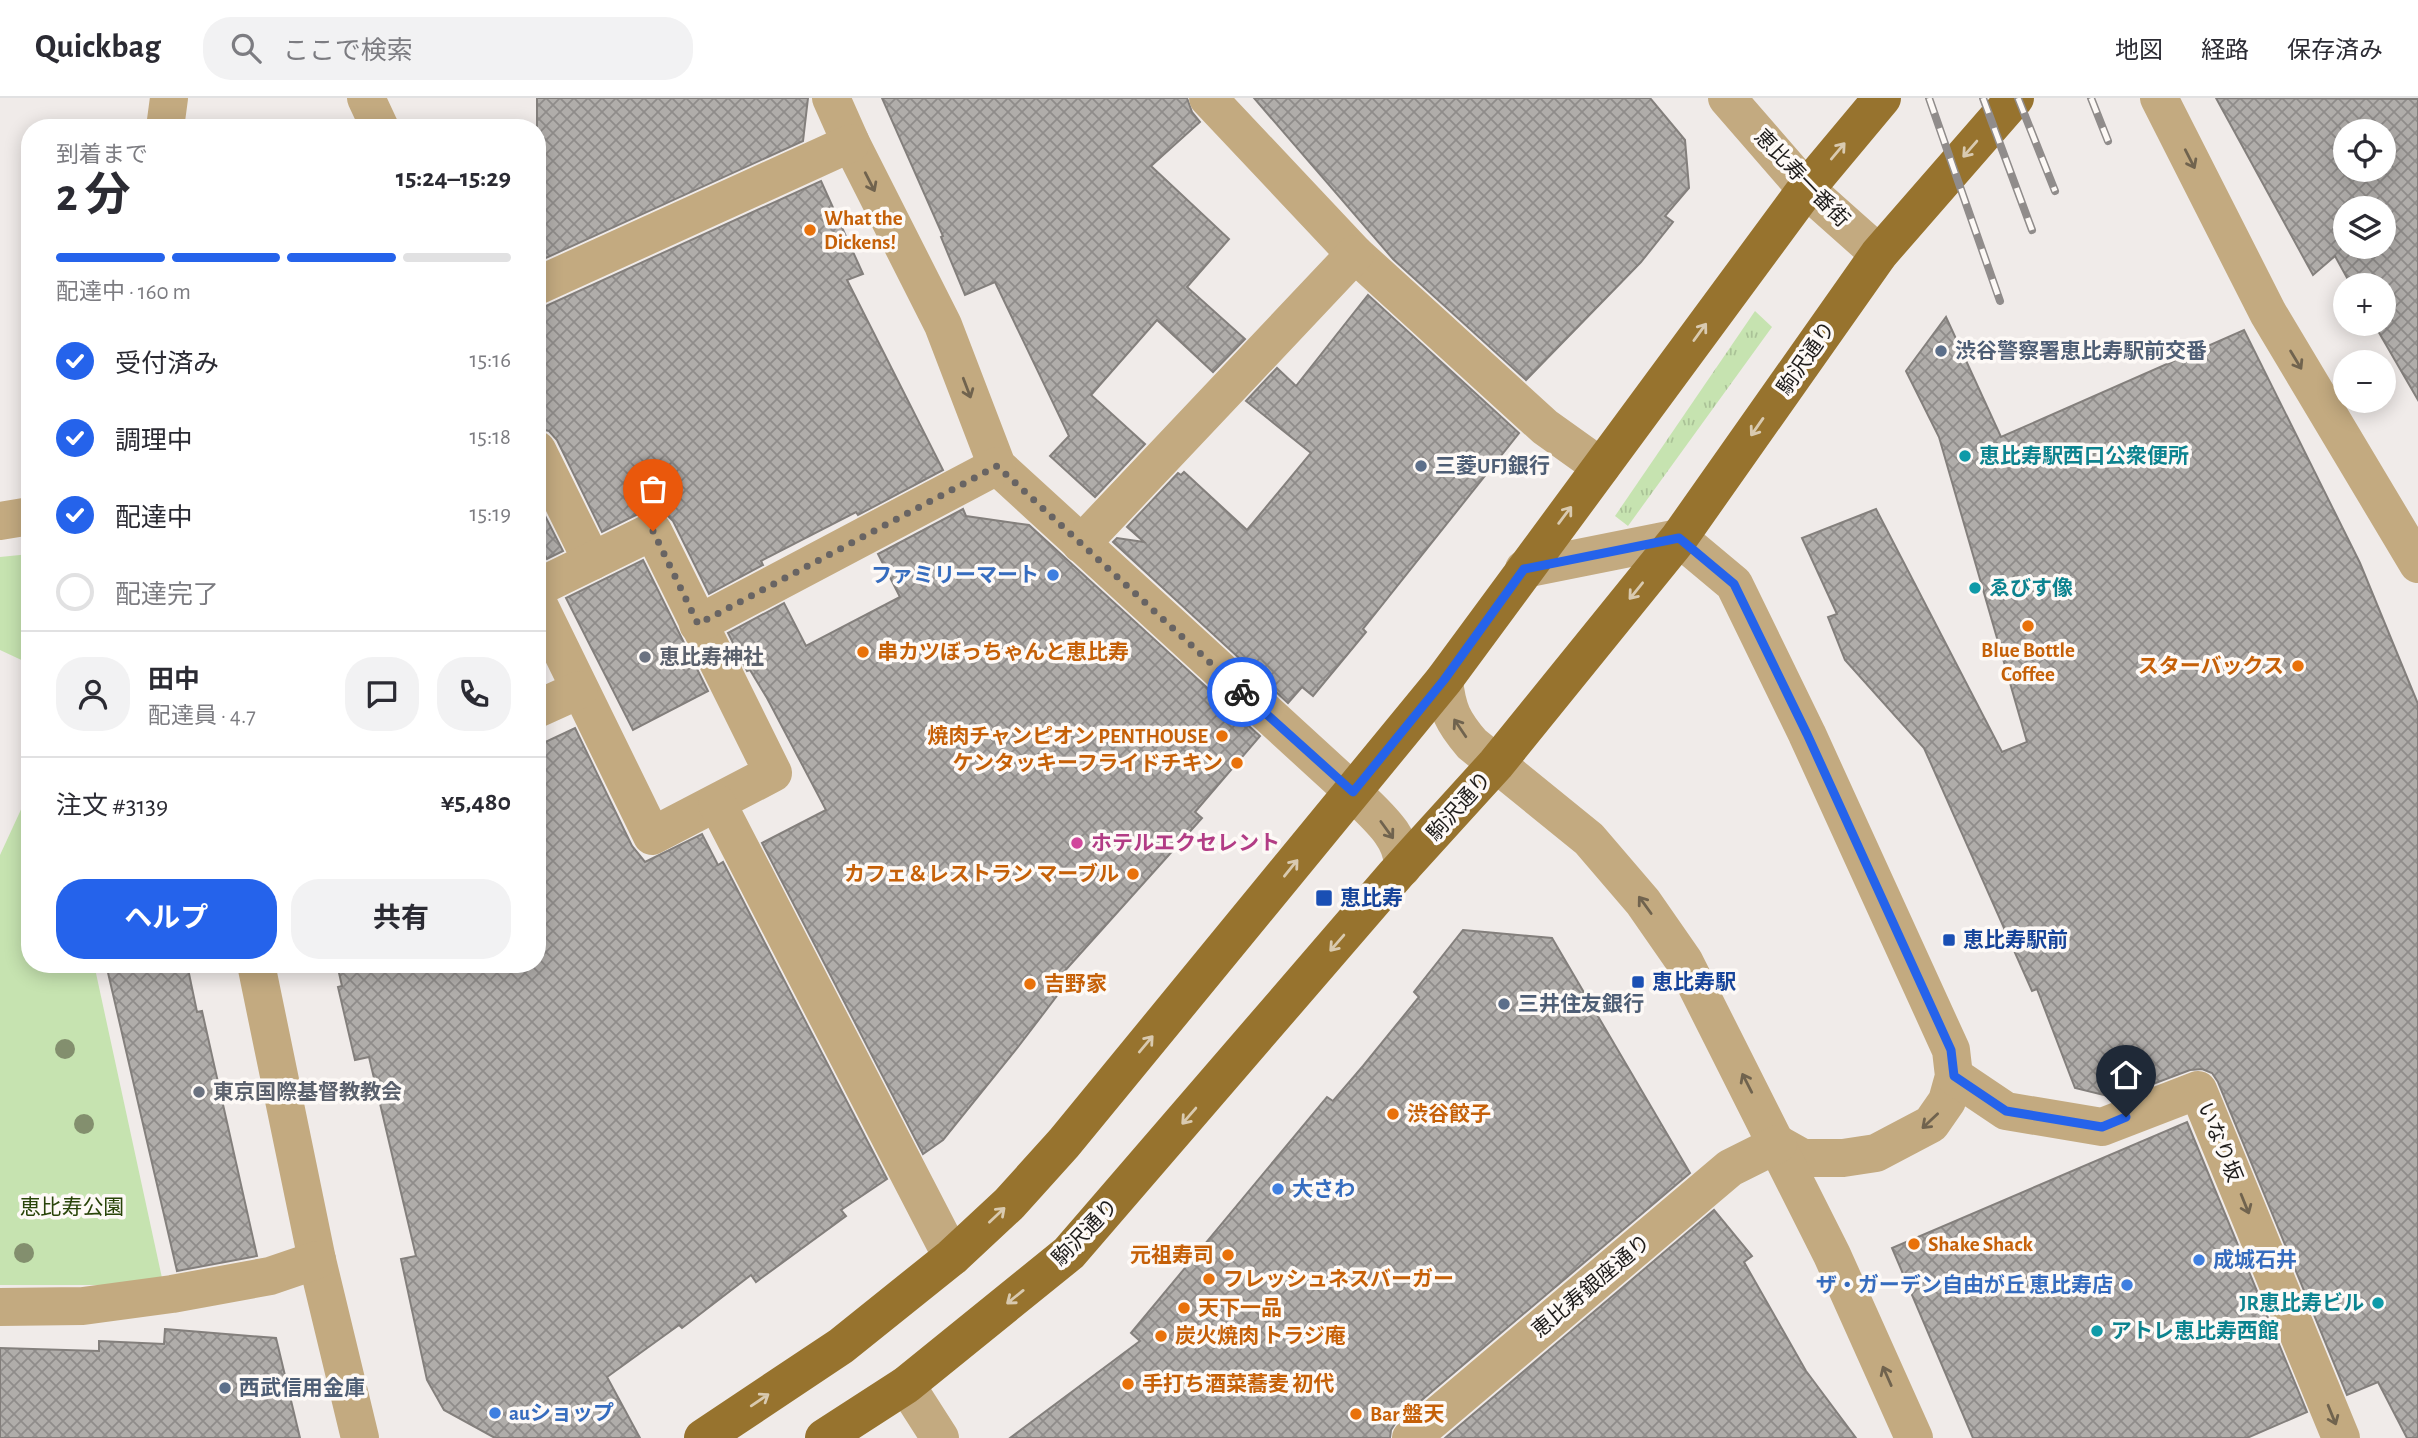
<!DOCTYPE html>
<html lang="ja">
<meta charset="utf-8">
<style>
:root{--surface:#fff;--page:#f2f2f3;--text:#2b2b33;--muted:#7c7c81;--line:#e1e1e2;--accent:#2563eb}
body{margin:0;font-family:"Alegreya Sans","Noto Sans JP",sans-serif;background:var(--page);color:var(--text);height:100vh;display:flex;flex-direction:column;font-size:26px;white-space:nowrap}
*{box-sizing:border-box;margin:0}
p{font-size:23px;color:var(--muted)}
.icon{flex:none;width:38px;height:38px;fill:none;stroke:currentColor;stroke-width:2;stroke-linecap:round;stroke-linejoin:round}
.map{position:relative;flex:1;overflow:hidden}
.side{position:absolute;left:21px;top:21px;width:525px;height:854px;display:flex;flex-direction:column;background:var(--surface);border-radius:28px;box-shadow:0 4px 18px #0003}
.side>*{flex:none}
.controls{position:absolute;left:2333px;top:21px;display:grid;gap:14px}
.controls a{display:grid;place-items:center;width:63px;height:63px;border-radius:50%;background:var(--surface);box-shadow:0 4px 18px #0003;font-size:35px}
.pin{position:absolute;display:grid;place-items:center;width:60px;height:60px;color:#fff;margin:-72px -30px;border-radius:50% 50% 50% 0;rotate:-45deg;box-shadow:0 0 7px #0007}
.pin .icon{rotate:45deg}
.courier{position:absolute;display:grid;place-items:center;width:70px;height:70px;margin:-35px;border:5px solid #2563eb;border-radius:50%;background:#fff;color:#222;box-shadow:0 2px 9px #0007}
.summary em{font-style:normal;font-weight:700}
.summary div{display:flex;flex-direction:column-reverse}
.summary{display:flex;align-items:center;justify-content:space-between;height:119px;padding:0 35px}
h1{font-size:46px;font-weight:700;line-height:52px}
.bar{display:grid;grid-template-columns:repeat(4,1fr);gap:10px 7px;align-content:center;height:84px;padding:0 35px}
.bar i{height:9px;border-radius:5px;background:var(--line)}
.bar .current{background:var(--accent)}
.bar p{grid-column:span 4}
.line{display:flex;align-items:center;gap:18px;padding:0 35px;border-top:2px solid var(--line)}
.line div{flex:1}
.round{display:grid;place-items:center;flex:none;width:74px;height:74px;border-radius:28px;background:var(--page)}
ol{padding:0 35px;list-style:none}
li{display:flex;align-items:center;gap:21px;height:77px}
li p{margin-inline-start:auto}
li .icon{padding:7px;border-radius:50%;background:var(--accent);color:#fff;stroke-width:4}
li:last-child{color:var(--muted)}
li i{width:38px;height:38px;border:4px solid var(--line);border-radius:50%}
.button{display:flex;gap:14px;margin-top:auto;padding:14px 35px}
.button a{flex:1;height:80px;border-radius:28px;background:var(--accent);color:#fff;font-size:28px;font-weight:700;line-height:80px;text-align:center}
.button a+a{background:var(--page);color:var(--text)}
header{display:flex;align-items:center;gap:42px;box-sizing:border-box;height:98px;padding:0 35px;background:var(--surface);border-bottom:2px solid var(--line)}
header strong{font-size:33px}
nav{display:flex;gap:38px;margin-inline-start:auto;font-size:24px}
.search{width:490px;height:63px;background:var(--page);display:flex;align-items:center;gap:18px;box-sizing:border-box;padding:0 24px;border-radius:28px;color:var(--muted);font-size:26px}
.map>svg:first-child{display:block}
.grass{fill:url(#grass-tufts)}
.park{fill:#c6e3b0}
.building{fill:url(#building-cross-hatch);stroke:#837f7c;stroke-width:2;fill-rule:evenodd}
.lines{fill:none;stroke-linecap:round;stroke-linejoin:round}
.minor{stroke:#c3aa80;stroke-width:38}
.major{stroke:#97732e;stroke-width:38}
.rail-casing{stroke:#908c8b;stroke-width:8}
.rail{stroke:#fdf9f6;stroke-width:5;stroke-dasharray:16;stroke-linecap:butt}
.tree{fill:#838f6e}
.oneway{stroke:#d9cab0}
.oneway2{stroke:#70634e}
.done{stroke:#686463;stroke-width:7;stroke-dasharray:0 12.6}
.route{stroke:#2563eb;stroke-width:9}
.food-dot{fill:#e8710a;stroke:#fdf9f6;stroke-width:2.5}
.service-dot{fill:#5c6f8a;stroke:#fdf9f6;stroke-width:2.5}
.culture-dot{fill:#0f9aa8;stroke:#fdf9f6;stroke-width:2.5}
.shop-dot{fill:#3f7fe0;stroke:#fdf9f6;stroke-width:2.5}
.worship-dot{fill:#6b7280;stroke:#fdf9f6;stroke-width:2.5}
.hotel-dot{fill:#d1479c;stroke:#fdf9f6;stroke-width:2.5}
.transit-dot{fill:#1a4fb4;stroke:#fdf9f6;stroke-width:2.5}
.labels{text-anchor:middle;stroke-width:7;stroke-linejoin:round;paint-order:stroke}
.street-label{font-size:21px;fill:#1e1c1b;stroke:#fdf9f6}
.food-label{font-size:21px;font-weight:bold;fill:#c56008;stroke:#fdf9f6;text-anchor:start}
.service-label{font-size:21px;font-weight:bold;fill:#4e5e75;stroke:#fdf9f6;text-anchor:start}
.culture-label{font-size:21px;font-weight:bold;fill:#0d838f;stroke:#fdf9f6;text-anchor:start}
.shop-label{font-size:21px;font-weight:bold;fill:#366cbe;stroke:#fdf9f6;text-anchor:start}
.worship-label{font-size:21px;font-weight:bold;fill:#5b616d;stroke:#fdf9f6;text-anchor:start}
.hotel-label{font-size:21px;font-weight:bold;fill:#b23c85;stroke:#fdf9f6;text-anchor:start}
.transit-label{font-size:21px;font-weight:bold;fill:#164399;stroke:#fdf9f6;text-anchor:start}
.park-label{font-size:21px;fill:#294409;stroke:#fdf9f6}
</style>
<header>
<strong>Quickbag</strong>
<div class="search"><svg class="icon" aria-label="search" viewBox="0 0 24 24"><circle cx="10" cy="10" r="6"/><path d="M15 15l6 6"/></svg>ここで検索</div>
<nav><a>地図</a><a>経路</a><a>保存済み</a></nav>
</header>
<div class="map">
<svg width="2418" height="1340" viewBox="0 0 2418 1340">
<defs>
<pattern id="grass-tufts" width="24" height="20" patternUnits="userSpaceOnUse" patternTransform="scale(1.75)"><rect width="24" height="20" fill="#c6e3b0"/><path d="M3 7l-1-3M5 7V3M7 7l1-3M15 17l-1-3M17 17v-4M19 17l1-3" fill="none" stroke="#aac297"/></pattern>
<pattern id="building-cross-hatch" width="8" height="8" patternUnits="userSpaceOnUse" patternTransform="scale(1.75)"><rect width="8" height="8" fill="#b0adaa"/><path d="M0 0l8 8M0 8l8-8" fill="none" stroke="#8f8c8a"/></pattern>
</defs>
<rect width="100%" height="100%" fill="#f0ebe9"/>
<polygon class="grass" points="1755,213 1772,229 1628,428 1615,418"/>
<g class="park">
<polygon points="30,456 30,566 0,552 0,459"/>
<polygon points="30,692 30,866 94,866 162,1180 114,1187 0,1187 0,757"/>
</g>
<g class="building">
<polygon points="537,0 808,0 803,43 537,164"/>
<polygon points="882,0 1187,0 1192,14 1200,24 1151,68 1229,141 1187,189 1245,241 1213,274 1157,222 1091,297 1145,346 1095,399 1050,358 1069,338 995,184 965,197 941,139 943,138"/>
<polygon points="1254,0 1650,0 1685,42 1689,90 1665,118 1673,124 1641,164 1526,282 1393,161"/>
<path d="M2216,0L2418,1V302L2374,226H2384V187H2351L2335,158L2313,177ZM2345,33H2384V72H2345ZM2345,110H2384V149H2345Z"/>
<polygon points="821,83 863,176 847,182 943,372 858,417 856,414 761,463 763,467 709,496 673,423 665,415 655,411 644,413 602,434 557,342 549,333 537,330 537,209 546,208"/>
<polygon points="1368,197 1519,335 1363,531 1366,534 1313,598 1302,589 1288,605 1113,444 1117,440 1144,444 1127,429 1178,375 1181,377 1184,374 1247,432 1311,355 1246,303 1277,270 1296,288"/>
<polygon points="1946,219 2001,339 2244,232 2360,465 2418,606 2418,1340 2407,1340 2378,1284 2347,1297 2218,984 2212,975 2202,971 2190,972 2116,1000 2075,990 2037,891 2032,893 1924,650 1845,562 1828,519 1837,516 1802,440 1876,411 2002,654 2027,644 1939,339 1906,273"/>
<polygon points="537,402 563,453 547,461 537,442"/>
<polygon points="963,411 966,418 1029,427 1260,638 1195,714 1202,720 1062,876 1069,882 1018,949 943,1042 923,1056 762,745 826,712 767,600 750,572 747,573 728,535 784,505 806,548 900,499 878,456"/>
<polygon points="643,462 708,593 633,632 566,500"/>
<polygon points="575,630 632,748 645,764 702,736 718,767 723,764 887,1081 841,1112 846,1118 756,1184 751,1177 682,1230 679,1227 607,1279 640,1340 495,1340 444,1312 427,1282 401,1161 416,1158 369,959 355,962 338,889 342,888 337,866 537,866 537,648"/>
<polygon points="1463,832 1552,840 1690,1075 1397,1323 1391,1332 1390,1340 1010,1340 1140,1243 1131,1235 1327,999 1333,1003 1363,968 1419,899 1414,894"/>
<polygon points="106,866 187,866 197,914 202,913 257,1158 177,1173"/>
<polygon points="2187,1024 2307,1314 2247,1340 1973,1340 1892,1150"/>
<polygon points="1714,1112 1752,1158 1744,1164 1806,1273 1856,1340 1445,1340"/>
<polygon points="165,1231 276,1240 300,1340 0,1340 0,1250 99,1253 99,1243 164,1246"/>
</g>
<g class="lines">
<g class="minor">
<polyline points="366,0 380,30"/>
<path d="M831,0L851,45L943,227L997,368L1353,694C1372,714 1406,739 1402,770"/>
<polyline points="1208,0 1355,156 1545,329 1601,369"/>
<polyline points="1727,0 1806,91 1879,156"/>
<polyline points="2159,0 2268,215 2418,466"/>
<polyline points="165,30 169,0"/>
<polyline points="537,188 851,45"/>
<polyline points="537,352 592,463"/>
<polyline points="0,423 30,418"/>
<polyline points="1081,446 1355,156"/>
<polyline points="1524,471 1679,440 1734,486 1807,636 1951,952 1954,978 1947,1003 1931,1026 1876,1055 1843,1060 1803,1060 1778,1046"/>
<polyline points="537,490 653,433 773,675 652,738 537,503"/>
<polyline points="698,526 997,368"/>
<path d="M1444,582C1447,612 1453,624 1472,646L1589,741L1643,804L1684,863L1832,1157L1914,1340"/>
<polyline points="537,611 579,592"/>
<polyline points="717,705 952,1159"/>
<polyline points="256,866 317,1162 360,1340"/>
<polyline points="1954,978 2006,1013 2102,1029 2198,992 2341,1340"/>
<polyline points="0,1209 83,1208 172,1196 270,1178 317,1162"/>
<polyline points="906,1287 940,1340"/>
<polyline points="1411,1340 1730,1070 1778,1046"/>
</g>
<g class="major">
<polyline points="703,1340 841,1248 952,1159 1009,1106 1064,1045 1444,582 1806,91 1882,0"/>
<polyline points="824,1340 906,1287 1069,1155 1396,776 1496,666 1679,440 1879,156 2015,0"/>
</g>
<g class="rail-casing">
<g id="rail">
<polyline points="1929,0 2000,203"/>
<polyline points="1983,0 2032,132"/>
<polyline points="2018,0 2055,93"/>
<polyline points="2091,0 2108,43"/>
</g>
</g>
<use href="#rail" class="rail"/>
</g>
<g class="tree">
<circle cx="65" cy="951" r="10"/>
<circle cx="84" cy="1026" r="10"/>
<circle cx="24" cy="1155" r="10"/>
</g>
<defs><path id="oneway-shaft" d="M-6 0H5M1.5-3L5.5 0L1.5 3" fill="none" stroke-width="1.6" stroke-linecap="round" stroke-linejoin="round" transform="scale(1.75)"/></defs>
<g class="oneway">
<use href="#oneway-shaft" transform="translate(1970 51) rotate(131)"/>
<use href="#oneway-shaft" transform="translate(1838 53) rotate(-50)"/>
<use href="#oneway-shaft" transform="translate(1700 234) rotate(-54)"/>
<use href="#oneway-shaft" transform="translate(1757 329) rotate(125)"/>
<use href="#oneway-shaft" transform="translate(1565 417) rotate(-53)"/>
<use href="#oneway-shaft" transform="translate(1636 493) rotate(129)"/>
<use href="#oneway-shaft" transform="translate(1291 770) rotate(-51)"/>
<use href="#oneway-shaft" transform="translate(1337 845) rotate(131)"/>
<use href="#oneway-shaft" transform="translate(1146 946) rotate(-50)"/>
<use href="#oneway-shaft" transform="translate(1189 1018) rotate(131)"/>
<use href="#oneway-shaft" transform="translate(997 1117) rotate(-43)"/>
<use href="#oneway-shaft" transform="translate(1015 1199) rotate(141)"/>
<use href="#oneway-shaft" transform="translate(760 1302) rotate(-34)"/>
</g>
<g class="oneway2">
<use href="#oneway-shaft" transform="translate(2190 61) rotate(63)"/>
<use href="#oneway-shaft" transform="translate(870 84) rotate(63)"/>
<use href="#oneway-shaft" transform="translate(2296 262) rotate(59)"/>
<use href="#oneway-shaft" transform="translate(967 290) rotate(69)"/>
<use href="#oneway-shaft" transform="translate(1460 630) rotate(-124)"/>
<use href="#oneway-shaft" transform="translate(1387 732) rotate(54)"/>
<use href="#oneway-shaft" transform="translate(1645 807) rotate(-126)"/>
<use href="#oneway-shaft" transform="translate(1747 985) rotate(-117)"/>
<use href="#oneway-shaft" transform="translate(1930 1023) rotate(137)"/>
<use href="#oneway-shaft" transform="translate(2245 1106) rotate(68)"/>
<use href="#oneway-shaft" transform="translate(1887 1278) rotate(-114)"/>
<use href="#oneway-shaft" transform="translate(2332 1317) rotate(68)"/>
</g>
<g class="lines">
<polyline class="done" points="653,433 698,526 997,368 1242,594"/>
<polyline class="route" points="1242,594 1353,694 1444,582 1524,471 1679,440 1734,486 1807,636 1951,952 1954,978 2006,1013 2102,1029 2126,1019"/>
</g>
<g class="food-dot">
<circle cx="810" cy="132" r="7"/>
<circle cx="2028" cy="528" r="7"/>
<circle cx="863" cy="554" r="7"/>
<circle cx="2298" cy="568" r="7"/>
<circle cx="1222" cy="638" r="7"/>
<circle cx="1237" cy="665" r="7"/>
<circle cx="1133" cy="776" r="7"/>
<circle cx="1030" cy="886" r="7"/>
<circle cx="1393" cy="1016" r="7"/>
<circle cx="1914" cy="1146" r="7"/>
<circle cx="1228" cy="1157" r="7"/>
<circle cx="1209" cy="1181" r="7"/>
<circle cx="1184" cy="1210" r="7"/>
<circle cx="1161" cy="1238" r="7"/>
<circle cx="1128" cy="1286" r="7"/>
<circle cx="1356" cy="1316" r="7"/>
</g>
<g class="service-dot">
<circle cx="1941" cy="253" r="7"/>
<circle cx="1421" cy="368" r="7"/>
<circle cx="1504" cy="906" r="7"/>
<circle cx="225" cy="1290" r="7"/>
</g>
<g class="culture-dot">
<circle cx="1965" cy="358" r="7"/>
<circle cx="1975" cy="490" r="7"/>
<circle cx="2378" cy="1205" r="7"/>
<circle cx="2097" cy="1233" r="7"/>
</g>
<g class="shop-dot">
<circle cx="1053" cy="477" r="7"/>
<circle cx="1278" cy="1091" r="7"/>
<circle cx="2199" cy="1162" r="7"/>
<circle cx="2127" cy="1187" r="7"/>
<circle cx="495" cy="1315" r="7"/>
</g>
<g class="worship-dot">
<circle cx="645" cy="559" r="7"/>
<circle cx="199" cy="994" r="7"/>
</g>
<circle class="hotel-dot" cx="1077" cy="745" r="7"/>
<g class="transit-dot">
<rect x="1315" y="791" width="18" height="18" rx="3.5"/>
<rect x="1942" y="835" width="14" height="14" rx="3.5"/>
<rect x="1631" y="877" width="14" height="14" rx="3.5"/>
</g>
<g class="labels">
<g class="street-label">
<text transform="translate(1802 80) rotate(46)" y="7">恵比寿一番街</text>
<text transform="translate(1806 260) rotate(-55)" y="7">駒沢通り</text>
<text transform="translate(1459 708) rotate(-48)" y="7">駒沢通り</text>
<text transform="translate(2220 1044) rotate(68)" y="7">いなり坂</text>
<text transform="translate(1085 1134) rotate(-46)" y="7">駒沢通り</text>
<text transform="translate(1591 1188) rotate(-40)" y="7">恵比寿銀座通り</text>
</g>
<g class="food-label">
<text x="824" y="127">What the<tspan x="824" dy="24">Dickens!</tspan></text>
<text x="2028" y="559" text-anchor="middle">Blue Bottle<tspan x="2028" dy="24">Coffee</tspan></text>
<text x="877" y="561">串カツぼっちゃんと恵比寿</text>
<text x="2284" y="575" text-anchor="end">スターバックス</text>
<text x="1208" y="645" text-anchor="end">焼肉チャンピオン PENTHOUSE</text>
<text x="1223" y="672" text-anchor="end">ケンタッキーフライドチキン</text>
<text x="1119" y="783" text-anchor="end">カフェ＆レストラン マーブル</text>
<text x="1044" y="893">吉野家</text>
<text x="1407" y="1023">渋谷餃子</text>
<text x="1928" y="1153">Shake Shack</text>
<text x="1214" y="1164" text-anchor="end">元祖寿司</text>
<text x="1223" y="1188">フレッシュネスバーガー</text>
<text x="1198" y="1217">天下一品</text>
<text x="1175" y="1245">炭火焼肉 トラジ庵</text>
<text x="1142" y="1293">手打ち酒菜蕎麦 初代</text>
<text x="1370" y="1323">Bar 盤天</text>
</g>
<g class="service-label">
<text x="1955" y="260">渋谷警察署恵比寿駅前交番</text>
<text x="1435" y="375">三菱UFJ銀行</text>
<text x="1518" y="913">三井住友銀行</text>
<text x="239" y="1297">西武信用金庫</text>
</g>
<g class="culture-label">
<text x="1979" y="365">恵比寿駅西口公衆便所</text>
<text x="1989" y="497">ゑびす像</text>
<text x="2364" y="1212" text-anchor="end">JR恵比寿ビル</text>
<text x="2111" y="1240">アトレ恵比寿西館</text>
</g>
<g class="shop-label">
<text x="1039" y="484" text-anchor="end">ファミリーマート</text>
<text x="1292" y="1098">大さわ</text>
<text x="2213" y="1169">成城石井</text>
<text x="2113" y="1194" text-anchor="end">ザ・ガーデン自由が丘 恵比寿店</text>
<text x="509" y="1322">auショップ</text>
</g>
<g class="worship-label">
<text x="659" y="566">恵比寿神社</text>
<text x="213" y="1001">東京国際基督教教会</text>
</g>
<g class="hotel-label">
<text x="1091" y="752">ホテルエクセレント</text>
</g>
<g class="transit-label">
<text x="1340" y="807">恵比寿</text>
<text x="1963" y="849">恵比寿駅前</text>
<text x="1652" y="891">恵比寿駅</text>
</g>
<g class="park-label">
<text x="72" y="1116">恵比寿公園</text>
</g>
</g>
</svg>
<div class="controls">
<a><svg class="icon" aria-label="locate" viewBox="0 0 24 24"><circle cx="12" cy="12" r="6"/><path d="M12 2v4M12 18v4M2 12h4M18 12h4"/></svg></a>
<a><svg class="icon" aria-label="layers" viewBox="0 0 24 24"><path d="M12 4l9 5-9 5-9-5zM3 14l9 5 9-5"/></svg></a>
<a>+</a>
<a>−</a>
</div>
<div class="pin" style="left:653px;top:433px;background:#ea580c"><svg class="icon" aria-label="bag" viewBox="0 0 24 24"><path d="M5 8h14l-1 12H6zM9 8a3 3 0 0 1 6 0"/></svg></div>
<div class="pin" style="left:2126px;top:1019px;background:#1f2937"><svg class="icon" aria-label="home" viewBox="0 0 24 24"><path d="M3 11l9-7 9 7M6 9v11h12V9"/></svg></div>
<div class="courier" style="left:1242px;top:594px"><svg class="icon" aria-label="bike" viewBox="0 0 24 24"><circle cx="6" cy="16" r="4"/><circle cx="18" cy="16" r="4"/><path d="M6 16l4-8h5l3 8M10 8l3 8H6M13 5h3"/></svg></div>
<section class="side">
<div class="summary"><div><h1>2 分</h1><p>到着まで</p></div><em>15:24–15:29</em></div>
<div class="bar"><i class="current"></i><i class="current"></i><i class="current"></i><i></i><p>配達中 · 160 m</p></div>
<ol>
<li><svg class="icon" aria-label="check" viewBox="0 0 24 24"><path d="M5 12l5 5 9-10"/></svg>受付済み<p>15:16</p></li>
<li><svg class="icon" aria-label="check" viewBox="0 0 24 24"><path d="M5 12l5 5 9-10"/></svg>調理中<p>15:18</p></li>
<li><svg class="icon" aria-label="check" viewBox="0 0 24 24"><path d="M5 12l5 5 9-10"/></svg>配達中<p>15:19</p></li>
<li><i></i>配達完了</li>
</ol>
<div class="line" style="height:126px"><a class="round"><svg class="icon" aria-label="person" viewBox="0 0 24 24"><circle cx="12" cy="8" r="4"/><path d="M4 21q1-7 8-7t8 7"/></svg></a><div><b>田中</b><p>配達員 · 4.7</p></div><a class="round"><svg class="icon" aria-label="chat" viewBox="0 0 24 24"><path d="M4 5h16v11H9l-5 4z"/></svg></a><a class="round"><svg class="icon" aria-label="phone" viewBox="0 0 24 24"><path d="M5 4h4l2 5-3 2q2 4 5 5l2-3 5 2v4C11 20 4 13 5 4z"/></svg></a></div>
<div class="line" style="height:91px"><div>注文 #3139</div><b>¥5,480</b></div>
<div class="button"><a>ヘルプ</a><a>共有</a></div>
</section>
</div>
